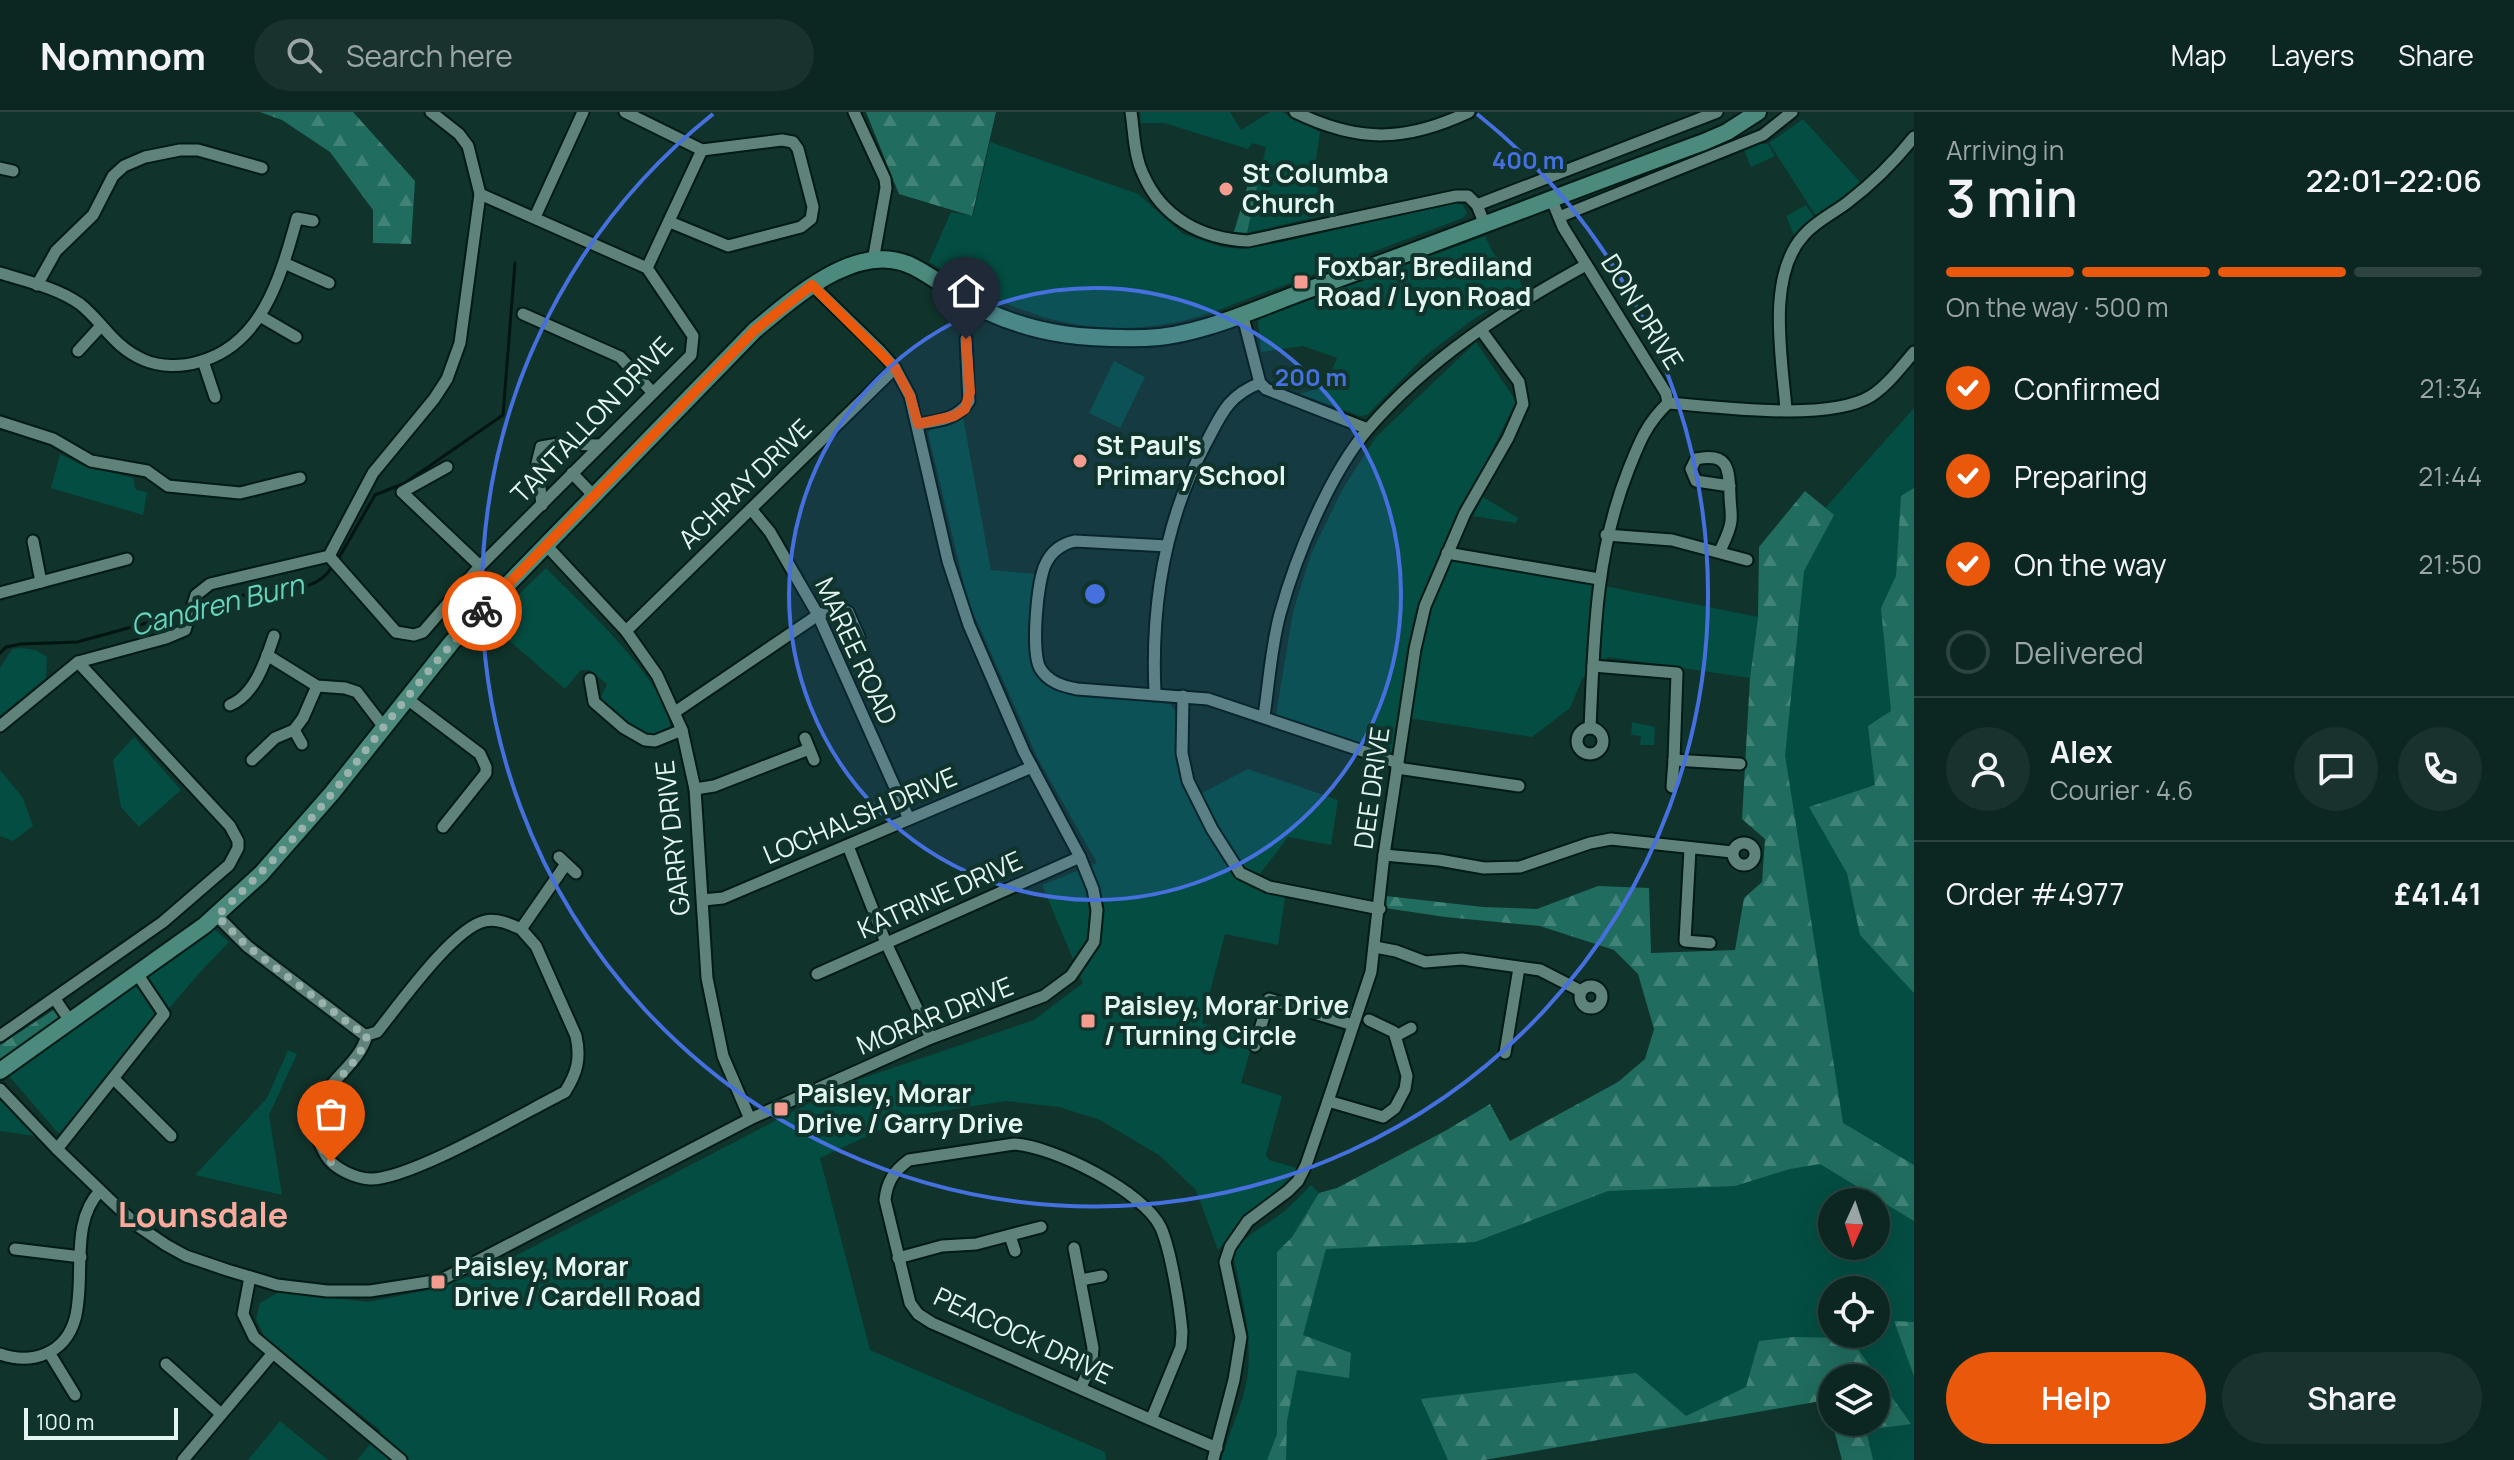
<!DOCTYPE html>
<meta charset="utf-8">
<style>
:root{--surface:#0c2621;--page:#1a322e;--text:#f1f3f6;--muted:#9aa5a5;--line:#2c433f;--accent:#ea580c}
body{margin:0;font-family:Manrope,sans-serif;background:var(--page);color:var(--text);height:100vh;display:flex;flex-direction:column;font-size:30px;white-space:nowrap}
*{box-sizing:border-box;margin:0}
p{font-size:26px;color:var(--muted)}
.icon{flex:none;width:44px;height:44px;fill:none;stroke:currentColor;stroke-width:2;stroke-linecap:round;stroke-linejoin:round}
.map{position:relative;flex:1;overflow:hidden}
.sheet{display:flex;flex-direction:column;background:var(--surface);width:600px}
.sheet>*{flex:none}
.needle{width:52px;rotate:183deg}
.controls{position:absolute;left:1818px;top:1076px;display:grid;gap:16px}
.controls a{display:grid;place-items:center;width:72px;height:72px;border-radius:50%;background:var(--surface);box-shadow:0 8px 32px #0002,0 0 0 2px var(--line);font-size:40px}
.scale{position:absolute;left:24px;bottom:20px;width:154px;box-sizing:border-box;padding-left:8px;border:4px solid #e3f6f1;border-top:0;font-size:22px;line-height:28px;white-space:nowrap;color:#e3f6f1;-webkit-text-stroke:6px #10332c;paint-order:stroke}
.pin{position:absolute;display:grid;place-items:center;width:68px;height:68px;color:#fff;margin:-82px -34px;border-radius:50% 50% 50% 0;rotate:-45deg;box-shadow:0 0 8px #0007}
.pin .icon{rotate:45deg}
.courier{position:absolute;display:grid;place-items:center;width:80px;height:80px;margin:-40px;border:6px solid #ea580c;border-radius:50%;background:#fff;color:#222;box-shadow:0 2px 10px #0007}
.headline em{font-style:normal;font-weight:600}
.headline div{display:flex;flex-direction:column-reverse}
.headline{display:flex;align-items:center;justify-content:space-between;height:136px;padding:0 32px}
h1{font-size:52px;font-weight:600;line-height:60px}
.bar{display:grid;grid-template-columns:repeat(4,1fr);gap:12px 8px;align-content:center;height:96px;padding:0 32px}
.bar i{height:10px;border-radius:6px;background:var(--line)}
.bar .current{background:var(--accent)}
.bar p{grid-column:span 4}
.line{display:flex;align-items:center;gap:20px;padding:0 32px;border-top:2px solid var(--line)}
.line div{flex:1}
.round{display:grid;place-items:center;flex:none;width:84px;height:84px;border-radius:42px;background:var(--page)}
ol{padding:0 32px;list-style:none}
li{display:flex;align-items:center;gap:24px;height:88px}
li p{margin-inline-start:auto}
li .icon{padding:8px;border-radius:50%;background:var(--accent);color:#fff;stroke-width:4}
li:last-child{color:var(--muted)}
li i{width:44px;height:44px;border:4px solid var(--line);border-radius:50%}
.button{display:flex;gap:16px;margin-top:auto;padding:16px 32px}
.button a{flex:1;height:92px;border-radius:48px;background:var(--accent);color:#fff;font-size:32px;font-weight:600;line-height:92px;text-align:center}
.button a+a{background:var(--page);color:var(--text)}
header{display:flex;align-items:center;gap:48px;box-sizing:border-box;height:112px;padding:0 40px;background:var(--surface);border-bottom:2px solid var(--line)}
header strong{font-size:38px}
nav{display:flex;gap:44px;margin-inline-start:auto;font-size:28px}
.search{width:560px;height:72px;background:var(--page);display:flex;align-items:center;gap:20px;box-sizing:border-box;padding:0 28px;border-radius:44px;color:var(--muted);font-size:30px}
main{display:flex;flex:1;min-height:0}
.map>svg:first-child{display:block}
.green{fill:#044d42;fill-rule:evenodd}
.forest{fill:url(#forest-firs)}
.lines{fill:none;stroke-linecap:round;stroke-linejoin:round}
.stream{stroke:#011510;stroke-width:3}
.street-casing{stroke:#011a15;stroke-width:15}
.secondary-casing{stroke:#011a15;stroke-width:20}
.street{stroke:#5f837b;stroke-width:11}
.secondary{stroke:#4c8a7e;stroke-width:16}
.done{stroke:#99b2ac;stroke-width:8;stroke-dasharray:0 14.4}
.route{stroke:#ea580c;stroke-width:10}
.ring{fill:none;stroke:#4570dd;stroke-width:4}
.poi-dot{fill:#f59c90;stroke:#10332c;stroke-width:3}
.labels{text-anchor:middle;stroke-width:8;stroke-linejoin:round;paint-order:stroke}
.poi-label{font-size:26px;font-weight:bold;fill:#e3f6f1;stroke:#10332c;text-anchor:start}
.street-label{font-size:26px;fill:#e3f6f1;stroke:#10332c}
.water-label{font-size:28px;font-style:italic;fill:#68d4be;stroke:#10332c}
.district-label{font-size:34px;font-weight:bold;fill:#fba99d;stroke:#10332c}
.centre{fill:#4570dd;stroke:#10332c;stroke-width:4}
.ring-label{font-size:24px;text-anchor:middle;font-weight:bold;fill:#4570dd;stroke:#10332c;stroke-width:8;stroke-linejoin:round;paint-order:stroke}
</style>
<header>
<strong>Nomnom</strong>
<div class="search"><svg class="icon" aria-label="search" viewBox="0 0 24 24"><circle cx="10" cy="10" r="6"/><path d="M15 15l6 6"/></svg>Search here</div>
<nav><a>Map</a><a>Layers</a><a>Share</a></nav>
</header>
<main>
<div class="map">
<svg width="1914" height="1348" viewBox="0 0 1914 1348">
<defs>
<pattern id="forest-firs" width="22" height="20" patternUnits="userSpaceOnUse" patternTransform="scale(2)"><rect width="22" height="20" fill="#206c5e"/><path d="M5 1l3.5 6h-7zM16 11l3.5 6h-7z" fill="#408276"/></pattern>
</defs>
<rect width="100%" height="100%" fill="#10332c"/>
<g class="green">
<polygon points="1140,0 1230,0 1241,18 1270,0 1282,0 1320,20 1313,69 1333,101 1247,121 1266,35 1252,31 1248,37 1164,11 1141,11"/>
<polygon points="1803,7 1860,70 1838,90 1816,104 1769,31"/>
<path d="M990,30L1138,82L1183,122L1222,135L1242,137L1282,130L1454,90L1463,93L1467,101L1463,106C1402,129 1341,152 1280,175C1248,186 1216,201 1182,209C1085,230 1010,201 929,150L951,100L973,104Z"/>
<polygon points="1755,32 1768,32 1775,44 1751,55 1744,38"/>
<polygon points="1806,93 1814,105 1794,123 1786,104"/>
<polygon points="1485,124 1493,141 1520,168 1522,176 1471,209 1425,244 1367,303 1360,304 1300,282 1325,274 1337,246 1303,234 1261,240 1258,209 1263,205"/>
<polygon points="1476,230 1516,289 1440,446 1605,474 1758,505 1750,566 1608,545 1582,567 1570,596 1532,625 1401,605 1393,647 1276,603 1293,500 1311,442 1342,378 1376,325"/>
<polygon points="1114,249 1145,265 1120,316 1089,301"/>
<path d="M1914,296V1348H1842L1832,1310H1876V1266H1832V1310L1826,1288L1484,1348H1281L1309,1135L1753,1014L1778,449ZM1832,1090H1876V1134H1832ZM1832,1178H1876V1222H1832Z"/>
<polygon points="963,305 991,458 1037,462 1032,542 1049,572 1058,578 1083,584 1160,589 1171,593 1176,600 1178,660 1190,687 1248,657 1338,688 1331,733 1288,725 1250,775 1285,786 1278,833 1225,822 1202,911 1239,922 1237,932 1251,936 1241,971 1282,984 1266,1043 1269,1048 1300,1057 1247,1105 1218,1138 1196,1078 1159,1043 1100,1008 1059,995 1006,989 910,1004 820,1046 870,1238 1105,1340 1106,1348 357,1348 381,1319 264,1224 256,1207 260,1191 279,1180 368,1190 443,1175 519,1142 848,971 1034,908 1083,871 1042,773 1097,751 1037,645 968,489 928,321 931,317"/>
<polygon points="60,342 82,353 133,366 136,378 147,380 143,403 51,376"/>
<polygon points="1483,385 1518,406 1516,411 1473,404"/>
<path d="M546,456C573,484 679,580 669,618C645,635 620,605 602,590L601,585L607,572L589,558H581L565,577L489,511Z"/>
<polygon points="21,536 36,538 47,545 46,566 0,604 0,556 12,537"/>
<polygon points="1632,610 1655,615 1654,633 1640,633 1641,624 1631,623"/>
<polygon points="134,625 181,678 139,715 121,695 113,648"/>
<polygon points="0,658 23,686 33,714 13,729 0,724"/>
<polygon points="214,817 229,830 202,858 60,1023 9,964"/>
<polygon points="288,938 297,942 269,1003 282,1083 195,1063 267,986"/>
<polygon points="0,988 1,989 35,1024 0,1019"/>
<path d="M1311,1073L1319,1081L1292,1125L1277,1140V1322L1267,1348H1221C1228,1324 1239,1301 1245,1277C1255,1233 1243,1190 1234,1147C1237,1125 1268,1113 1283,1100C1293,1092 1302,1082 1311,1073Z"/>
<polygon points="280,1309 328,1348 248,1348"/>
</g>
<g class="forest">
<polygon points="260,0 353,0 415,69 411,132 373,131 373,98 330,40 282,8"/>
<polygon points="866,0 996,0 972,104 899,82"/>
<polygon points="1253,55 1261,57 1247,121 1234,120"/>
<polygon points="1914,376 1914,881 1860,823 1847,761 1809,695 1875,673 1868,614 1891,599 1881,496 1896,464 1901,384"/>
<polygon points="1805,379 1834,403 1804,459 1785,643 1843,1011 1914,1053 1914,1109 1820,1052 1790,1057 1735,1074 1608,1079 1475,1130 1326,1137 1303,1223 1351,1241 1349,1266 1297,1258 1287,1309 1286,1348 1267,1348 1277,1322 1277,1140 1292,1125 1319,1081 1337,1076 1445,1019 1490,992 1510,1029 1618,970 1645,947 1654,917 1638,862 1614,838 1540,814 1445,805 1385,796 1386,784 1483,795 1537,797 1598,774 1649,776 1651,841 1735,838 1744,786 1762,770 1765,727 1742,707 1750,566 1758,505 1759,435"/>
<polygon points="55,897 63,907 0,948 0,933"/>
<polygon points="1894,1209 1914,1210 1914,1264"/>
<polygon points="1793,1225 1850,1226 1911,1312 1866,1318 1873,1348 1842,1348 1832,1310 1876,1310 1876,1266 1832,1266 1832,1310 1826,1288 1484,1348 1448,1348 1421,1287 1636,1261 1686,1304 1746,1275 1759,1229"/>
</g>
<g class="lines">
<g class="stream">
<polyline points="337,449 375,383 405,371 503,303 515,151"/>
<path d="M194,498C212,493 231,485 250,482C277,476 315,483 332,455"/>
<polyline points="0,541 6,535 21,532 77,530 187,500"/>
</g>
<g class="street-casing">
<g id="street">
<polyline points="625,0 702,38 782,28 793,30 798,37 813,95 811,107 801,115 728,134 670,110"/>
<polyline points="854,0 885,67 886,76 873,149"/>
<path d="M1131,0C1134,20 1134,43 1143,62C1162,106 1202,127 1248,129L1456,84H1468L1477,93L1485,113"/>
<path d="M1295,0C1359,31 1405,30 1469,0"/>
<polyline points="0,56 13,59"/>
<path d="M1551,86L1563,115L1666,281L1668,291C1646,312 1639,331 1628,359C1595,442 1594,528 1590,616"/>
<polyline points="1477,93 1717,0"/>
<polyline points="535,105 583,0"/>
<polyline points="1559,105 1763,23 1792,0"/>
<polyline points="284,151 329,171"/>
<polyline points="647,156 702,38"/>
<path d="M0,161C26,169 58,176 80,192C104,211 112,234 144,248C160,255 182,255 198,250C263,233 281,163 297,106L313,109"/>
<polyline points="37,173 56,139 93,103 113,64 124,54 145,45 180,38 198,38 262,56"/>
<polyline points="1242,201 1260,271 1266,277 1368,317"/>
<polyline points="523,202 620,245 653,281"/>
<polyline points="260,204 296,225"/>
<polyline points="78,239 100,215"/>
<polyline points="203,249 215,285"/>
<path d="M1668,291C1718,295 1829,310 1871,284C1888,273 1901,255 1914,240"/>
<path d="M1786,297C1782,246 1766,164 1804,123C1816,109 1834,101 1848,90C1873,71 1895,49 1914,25"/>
<polyline points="0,310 53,327 91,349 147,359 168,374 240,381 300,366"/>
<path d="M918,312C937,309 959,307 969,289L966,227"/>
<polyline points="447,355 402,380 480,454"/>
<polyline points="572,361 593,383"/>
<polyline points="542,393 537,351 541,335 558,332 599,333"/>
<polyline points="751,397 770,420 818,503 909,707"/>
<polyline points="1606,423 1672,428 1747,448"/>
<polyline points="33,429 41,470"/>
<polyline points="546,433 626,519 657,563 682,618 695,677 707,866 723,944 750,1007"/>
<path d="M1167,434L1075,429C1061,432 1052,439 1046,451C1037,468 1031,540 1040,556C1048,570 1062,574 1077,577L1208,587L1398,651"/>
<path d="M1720,439C1724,430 1730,419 1731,409C1732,401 1730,392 1730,384C1729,357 1729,340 1696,347L1691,357L1696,369L1730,374"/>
<polyline points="1447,441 1599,467"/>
<polyline points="329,444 396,520 414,523 423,520 480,454 691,243 693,224 647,156 480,82"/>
<polyline points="0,481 127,447"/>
<polyline points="626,519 895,256"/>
<polyline points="267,543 317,574 345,576 357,580 383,614"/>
<polyline points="1593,554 1677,561 1674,648 1740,652"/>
<polyline points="590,567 594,590 624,616 645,628 655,629 682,618"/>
<path d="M1155,581C1151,495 1164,410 1205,333C1221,303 1227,284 1260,271"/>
<polyline points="1183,584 1182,641 1188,669 1212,717 1240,761 1269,775 1380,797"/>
<polyline points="406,586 480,642 486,655 486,661 443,715"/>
<path d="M230,593C255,583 266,548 274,524"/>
<path d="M675,600L818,503C829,499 837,494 848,500L859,525"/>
<path d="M1264,604C1269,571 1271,535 1280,502C1296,444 1329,363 1368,317C1428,247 1506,197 1586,153"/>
<polyline points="0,614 78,550 166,526 185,518 196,483 210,472 329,444 373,361 434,287 447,267 460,231 480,82 468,34 459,22 431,0"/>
<circle cx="1590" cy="629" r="13"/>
<polyline points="294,618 302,632"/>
<polyline points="805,626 814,648"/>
<polyline points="252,648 275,626 294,618 303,606 317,574"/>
<polyline points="1397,656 1519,674"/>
<polyline points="1672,675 1674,648"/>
<polyline points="695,677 714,674 809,637"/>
<circle cx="1744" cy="742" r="11"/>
<polyline points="848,734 886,831 931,926"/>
<polyline points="1690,737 1685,829 1710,831"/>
<polyline points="1384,743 1439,748 1484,756 1520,755 1590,731 1611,727 1732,740"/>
<polyline points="559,745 576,761"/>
<polyline points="703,788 723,786 1032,655"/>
<polyline points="217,804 247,834 363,922 367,923"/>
<path d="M521,817C510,812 497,806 485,809C453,816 399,893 377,920L367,923C359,955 320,971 316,1005C314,1020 319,1032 327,1045C335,1057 355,1066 370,1067C410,1068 523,1001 565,980C577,961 581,947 576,924L536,834L521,817L566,752"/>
<polyline points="1375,835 1396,839 1425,850 1462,847 1540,858 1581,879"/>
<polyline points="817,862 1080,745"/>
<circle cx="1591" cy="885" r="11"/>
<polyline points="55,887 70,909"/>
<polyline points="0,924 163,810 229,753 238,736 238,729 230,714 78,550"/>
<polyline points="1396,924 1411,916"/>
<polyline points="1255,934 1269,887 1353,913"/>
<polyline points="1505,941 1519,856"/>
<polyline points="114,967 171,1024"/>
<polyline points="0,977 57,1037 110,1088 138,1114 166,1133 186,1144 227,1158 277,1173 327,1179 370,1179 441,1168 750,1007 931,926 1044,884 1071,864 1094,830 1097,798 1093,777 1080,745 1024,640 969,513 948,449 910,284 895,256 879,238 812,173"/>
<polyline points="1328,989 1383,1005 1395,996 1405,977 1407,964 1394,920 1369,908"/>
<polyline points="57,1037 164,902 138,863"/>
<polyline points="1010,1124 1015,1139"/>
<polyline points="1074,1136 1093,1236 1092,1251 1081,1275"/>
<polyline points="15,1137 81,1145"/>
<polyline points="898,1146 942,1134 976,1132 1041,1115"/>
<polyline points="250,1165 243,1202 254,1225 401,1348"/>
<polyline points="1081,1168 1102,1164"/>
<path d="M0,1242C32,1253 65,1242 75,1207C86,1167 69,1111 100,1079"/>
<polyline points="50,1242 75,1283"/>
<polyline points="166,1252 221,1302"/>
<path d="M1151,1308L1181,1235L1182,1220C1180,1195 1171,1139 1161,1116C1145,1080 1053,1034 1014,1032L909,1048C894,1059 887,1069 885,1088L910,1191L918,1202L932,1211C1027,1252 1121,1296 1217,1336"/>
<polyline points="183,1348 273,1241"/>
<polyline points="1213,1348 1234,1268 1241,1225 1225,1150 1230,1135 1248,1109 1288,1079 1298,1069 1306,1053 1328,989 1371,860 1384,743 1415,537 1425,494 1465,401 1508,326 1523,292 1519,270 1481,218"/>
</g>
</g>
<g class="secondary-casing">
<path id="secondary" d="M0,959L205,813L261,762L332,681L452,530L755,218C794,186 859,126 914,155C939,168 961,187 986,199C1041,224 1087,227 1145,226C1199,225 1262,194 1313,176C1444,129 1573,78 1704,30L1727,20L1758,0"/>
</g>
<use href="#street" class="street"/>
<use href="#secondary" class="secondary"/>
</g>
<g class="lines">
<path class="done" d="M331,1050C285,984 354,974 367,923L363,922L247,834L217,804C258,764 299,723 334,679C382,618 428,555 482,499"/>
<polyline class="route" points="482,499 755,218 812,173 895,256 910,284 918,312 954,304 965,297 970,280 966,227"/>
</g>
<circle cx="1095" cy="482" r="306" fill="#4570dd" fill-opacity=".12"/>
<g class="ring">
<circle cx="1095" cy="482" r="306"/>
<path d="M1477 2A613 613 0 1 1 713 2"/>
</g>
<g class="poi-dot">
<circle cx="1226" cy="77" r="8"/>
<rect x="1293" y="162" width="16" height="16" rx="4"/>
<circle cx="1080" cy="349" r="8"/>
<rect x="1080" y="901" width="16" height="16" rx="4"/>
<rect x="773" y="989" width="16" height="16" rx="4"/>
<rect x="430" y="1162" width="16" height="16" rx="4"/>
</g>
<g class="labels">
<g class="poi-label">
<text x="1242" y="71">St Columba<tspan x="1242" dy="30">Church</tspan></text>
<text x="1317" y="164">Foxbar, Brediland<tspan x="1317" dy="30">Road / Lyon Road</tspan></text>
<text x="1096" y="343">St Paul's<tspan x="1096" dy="30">Primary School</tspan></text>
<text x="1104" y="903">Paisley, Morar Drive<tspan x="1104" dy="30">/ Turning Circle</tspan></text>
<text x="797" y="991">Paisley, Morar<tspan x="797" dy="30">Drive / Garry Drive</tspan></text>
<text x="454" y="1164">Paisley, Morar<tspan x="454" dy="30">Drive / Cardell Road</tspan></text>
</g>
<g class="street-label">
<text transform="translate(1642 200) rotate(58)" y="9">DON DRIVE</text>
<text transform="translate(592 308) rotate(-46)" y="9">TANTALLON DRIVE</text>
<text transform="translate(745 372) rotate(-44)" y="9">ACHRAY DRIVE</text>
<text transform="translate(856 539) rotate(65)" y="9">MAREE ROAD</text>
<text transform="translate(1372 676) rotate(-82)" y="9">DEE DRIVE</text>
<text transform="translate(860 704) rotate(-23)" y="9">LOCHALSH DRIVE</text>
<text transform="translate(673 726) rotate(-96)" y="9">GARRY DRIVE</text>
<text transform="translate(940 783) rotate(-24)" y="9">KATRINE DRIVE</text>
<text transform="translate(935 904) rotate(-22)" y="9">MORAR DRIVE</text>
<text transform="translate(1023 1224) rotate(25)" y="9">PEACOCK DRIVE</text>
</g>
<g class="water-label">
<text transform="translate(217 493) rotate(-14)" y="10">Candren Burn</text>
</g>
<g class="district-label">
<text x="203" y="1115">Lounsdale</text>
</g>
</g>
<circle cx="1095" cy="482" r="12" class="centre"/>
<g class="ring-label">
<text x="1528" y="57">400 m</text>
<text x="1311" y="274">200 m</text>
</g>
</svg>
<div class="controls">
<a><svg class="needle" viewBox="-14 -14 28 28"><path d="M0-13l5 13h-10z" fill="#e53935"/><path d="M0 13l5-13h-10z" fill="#9aa5a5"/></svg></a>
<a><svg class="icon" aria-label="locate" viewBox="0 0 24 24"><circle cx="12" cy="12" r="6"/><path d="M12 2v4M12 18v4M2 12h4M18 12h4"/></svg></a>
<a><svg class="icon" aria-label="layers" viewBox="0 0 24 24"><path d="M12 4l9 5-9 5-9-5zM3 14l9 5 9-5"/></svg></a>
</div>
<div class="scale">100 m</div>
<div class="pin" style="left:331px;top:1050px;background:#ea580c"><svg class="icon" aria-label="bag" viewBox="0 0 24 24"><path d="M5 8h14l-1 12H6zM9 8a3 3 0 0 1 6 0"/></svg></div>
<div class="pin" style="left:966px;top:227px;background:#1f2937"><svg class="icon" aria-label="home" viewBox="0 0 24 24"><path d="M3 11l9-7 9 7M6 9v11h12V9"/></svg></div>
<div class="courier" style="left:482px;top:499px"><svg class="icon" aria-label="bike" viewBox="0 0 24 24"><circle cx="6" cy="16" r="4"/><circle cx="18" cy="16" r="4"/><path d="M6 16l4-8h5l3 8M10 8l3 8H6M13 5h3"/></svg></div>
</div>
<section class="sheet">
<div class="headline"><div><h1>3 min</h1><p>Arriving in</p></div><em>22:01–22:06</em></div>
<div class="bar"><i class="current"></i><i class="current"></i><i class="current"></i><i></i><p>On the way · 500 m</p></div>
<ol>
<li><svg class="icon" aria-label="check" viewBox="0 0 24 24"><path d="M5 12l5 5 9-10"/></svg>Confirmed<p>21:34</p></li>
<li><svg class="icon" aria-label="check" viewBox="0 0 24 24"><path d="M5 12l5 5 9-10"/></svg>Preparing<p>21:44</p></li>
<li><svg class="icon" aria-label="check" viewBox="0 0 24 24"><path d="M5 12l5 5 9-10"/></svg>On the way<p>21:50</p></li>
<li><i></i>Delivered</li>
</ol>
<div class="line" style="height:144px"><a class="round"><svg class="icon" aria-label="person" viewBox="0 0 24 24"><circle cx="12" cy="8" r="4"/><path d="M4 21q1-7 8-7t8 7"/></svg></a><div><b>Alex</b><p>Courier · 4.6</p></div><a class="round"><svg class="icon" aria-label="chat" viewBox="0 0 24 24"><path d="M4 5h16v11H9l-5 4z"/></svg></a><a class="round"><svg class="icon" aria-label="phone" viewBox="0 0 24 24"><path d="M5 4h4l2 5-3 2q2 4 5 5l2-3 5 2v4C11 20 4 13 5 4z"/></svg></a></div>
<div class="line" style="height:104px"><div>Order #4977</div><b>£41.41</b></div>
<div class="button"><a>Help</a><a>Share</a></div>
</section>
</main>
